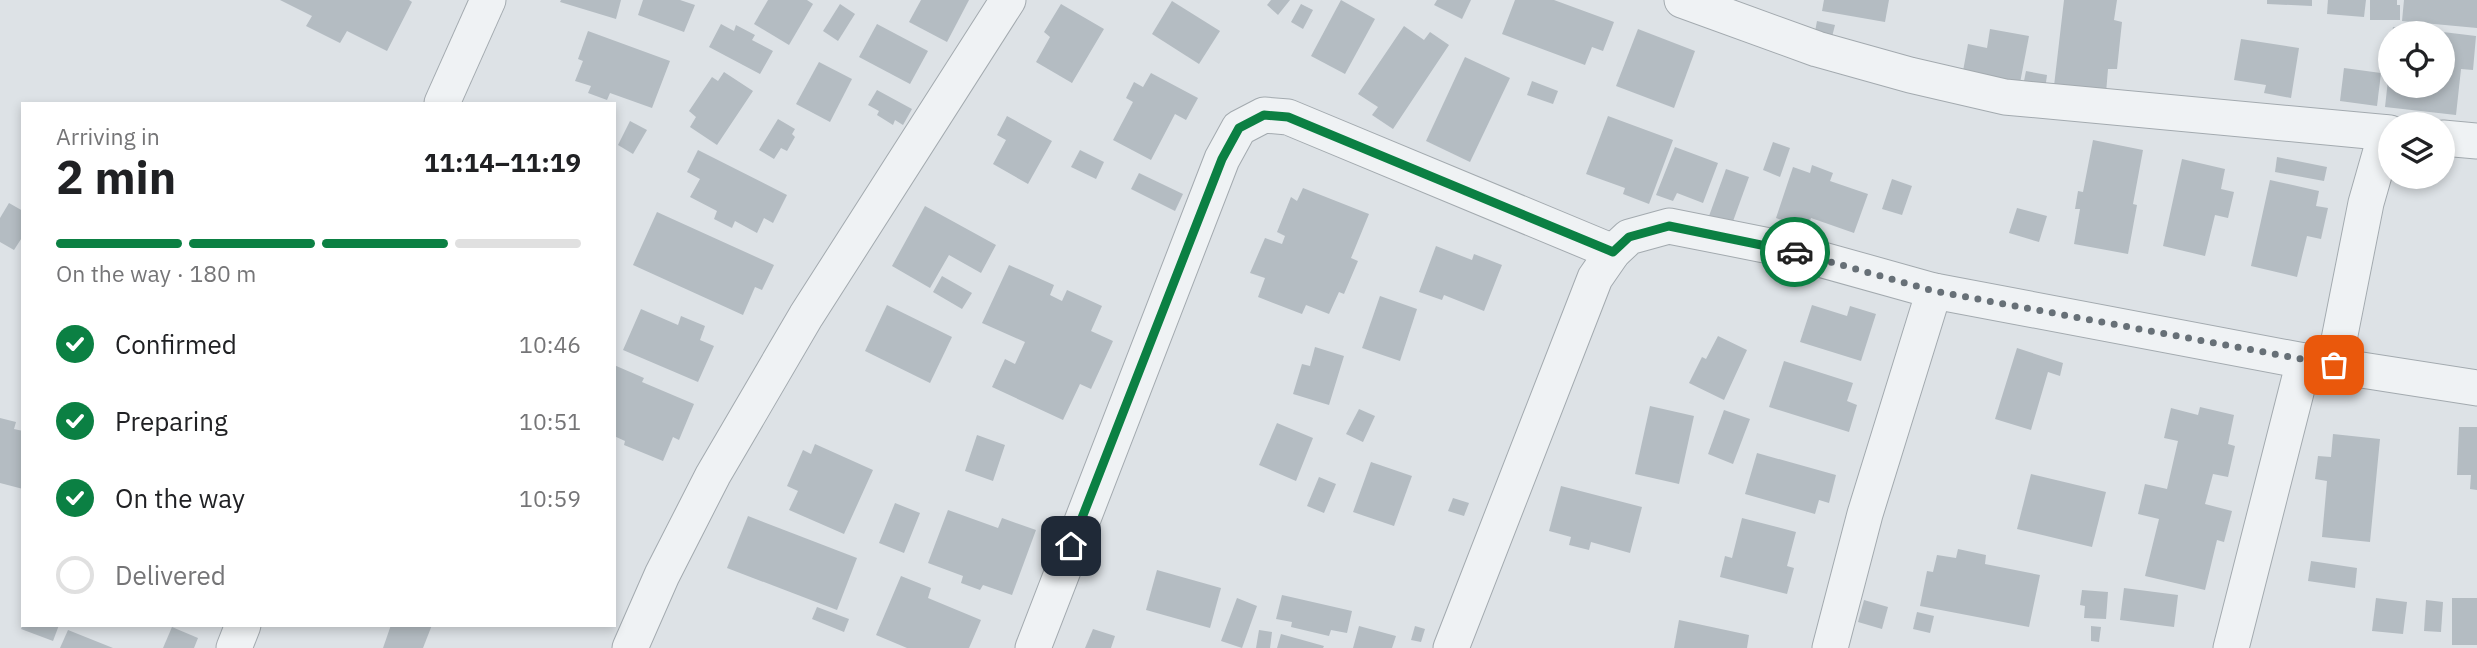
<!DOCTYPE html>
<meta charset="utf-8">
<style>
:root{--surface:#fff;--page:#f6f6f6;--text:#202124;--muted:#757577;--line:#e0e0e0;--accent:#0b8043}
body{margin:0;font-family:"IBM Plex Sans",sans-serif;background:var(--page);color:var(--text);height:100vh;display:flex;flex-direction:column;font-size:26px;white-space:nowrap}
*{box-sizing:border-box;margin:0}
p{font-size:23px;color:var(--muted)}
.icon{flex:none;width:38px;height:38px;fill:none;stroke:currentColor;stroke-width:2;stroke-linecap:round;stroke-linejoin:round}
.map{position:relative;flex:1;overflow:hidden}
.panel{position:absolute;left:21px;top:102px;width:595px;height:525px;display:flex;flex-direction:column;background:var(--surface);border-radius:0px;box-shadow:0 4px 10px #0003}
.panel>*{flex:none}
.fabs{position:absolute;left:2378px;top:21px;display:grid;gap:14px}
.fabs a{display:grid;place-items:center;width:77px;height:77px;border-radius:50%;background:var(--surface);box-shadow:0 4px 10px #0003;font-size:35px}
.pin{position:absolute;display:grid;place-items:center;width:60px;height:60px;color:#fff;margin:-30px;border-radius:14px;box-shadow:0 4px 10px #0006}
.courier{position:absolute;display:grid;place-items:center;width:70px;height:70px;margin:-35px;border:5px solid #0b8043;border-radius:50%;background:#fff;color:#222;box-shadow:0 2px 9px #0007}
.overview em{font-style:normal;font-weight:700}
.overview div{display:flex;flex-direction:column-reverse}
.overview{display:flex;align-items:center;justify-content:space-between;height:119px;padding:0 35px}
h1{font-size:46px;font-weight:700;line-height:52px}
.bar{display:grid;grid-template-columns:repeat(4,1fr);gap:10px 7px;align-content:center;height:84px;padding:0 35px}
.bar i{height:9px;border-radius:5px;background:var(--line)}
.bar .current{background:var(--accent)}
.bar p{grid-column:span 4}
ol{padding:0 35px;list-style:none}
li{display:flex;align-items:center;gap:21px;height:77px}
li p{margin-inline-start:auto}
li .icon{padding:7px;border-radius:50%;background:var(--accent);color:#fff;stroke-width:4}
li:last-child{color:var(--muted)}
li i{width:38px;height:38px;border:4px solid var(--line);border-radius:50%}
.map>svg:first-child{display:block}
.building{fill:#b4bcc2}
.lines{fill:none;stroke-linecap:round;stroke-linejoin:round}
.minor-casing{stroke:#a3aaaf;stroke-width:37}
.minor{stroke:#eff2f4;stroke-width:35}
.done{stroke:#677077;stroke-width:7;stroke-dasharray:0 12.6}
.route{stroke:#0b8043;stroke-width:9}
</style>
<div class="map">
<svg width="2477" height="648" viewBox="0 0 2477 648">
<rect width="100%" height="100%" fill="#dde2e6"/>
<g class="building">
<polygon points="280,0 409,0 412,2 387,51 347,31 340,43 306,26 312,16"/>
<polygon points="561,0 621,0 616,19 560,2"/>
<polygon points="643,0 680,0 695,5 684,32 638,15"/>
<polygon points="768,0 807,0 813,4 789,45 754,24"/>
<polygon points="921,0 969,0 947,42 909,22"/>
<polygon points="1271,0 1290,0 1278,15 1267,5"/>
<polygon points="1341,0 1375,19 1345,74 1311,56"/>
<polygon points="1437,0 1471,0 1462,19 1434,5"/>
<polygon points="1515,0 1554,0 1614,22 1603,51 1592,47 1585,65 1502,34"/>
<polygon points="1824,0 1889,0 1885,22 1822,11"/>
<polygon points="2064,0 2117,0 2114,20 2122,22 2117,69 2108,69 2106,93 2054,86"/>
<polygon points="2267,0 2312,0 2312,6 2267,4"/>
<polygon points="2328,0 2366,0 2364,17 2327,14"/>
<polygon points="2370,0 2397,0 2397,5 2400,5 2400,20 2370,20"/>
<polygon points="2404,0 2477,0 2477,28 2402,21"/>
<polygon points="1172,1 1220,31 1199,64 1152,34"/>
<polygon points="840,4 855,14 838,41 823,31"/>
<polygon points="1061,4 1104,29 1072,83 1036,62 1050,37 1044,32"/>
<polygon points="1301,4 1313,10 1303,29 1291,22"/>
<polygon points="1817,21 1835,25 1831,41 1814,37"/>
<polygon points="721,24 734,31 736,25 755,35 752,40 773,51 760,74 709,47"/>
<polygon points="877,24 928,51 910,84 859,57"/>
<polygon points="1404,26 1424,40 1430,32 1449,45 1393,129 1372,115 1378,107 1358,94"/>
<polygon points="2393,27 2434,31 2434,33 2392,33"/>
<polygon points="1638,29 1695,51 1674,108 1616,86"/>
<polygon points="1990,29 2029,36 2020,83 1963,71 1968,44 1987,48"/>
<polygon points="588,31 670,61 652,108 610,93 607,100 588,93 591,86 575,81 583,61 578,59"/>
<polygon points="2443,32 2476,36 2473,70 2461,69 2456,115 2385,107 2389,71 2390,71 2390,86 2443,86"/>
<polygon points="2241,39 2299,48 2291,98 2264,93 2266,85 2234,80"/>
<polygon points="1465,57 1510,78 1470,162 1426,141"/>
<polygon points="819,62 852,79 830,122 796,104"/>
<polygon points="2344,68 2381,73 2377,106 2340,101"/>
<polygon points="2026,71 2047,75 2045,90 2023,86"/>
<polygon points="724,72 753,91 717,145 690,127 696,117 689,111 712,77 718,81"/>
<polygon points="1151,73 1198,98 1186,120 1175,114 1151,160 1113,140 1133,102 1126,98 1134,82 1143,87"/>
<polygon points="1532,81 1558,91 1553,104 1527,95"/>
<polygon points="877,90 912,109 903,125 895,120 893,125 877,115 879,111 868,105"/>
<polygon points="1007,116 1052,141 1028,184 993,164 1006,140 997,135"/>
<polygon points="1608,116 1673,140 1649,204 1623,194 1625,188 1586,174"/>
<polygon points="778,119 795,129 792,134 795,137 787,151 781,148 774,159 759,150"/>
<polygon points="630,121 647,130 633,154 618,145"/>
<polygon points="2093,140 2143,150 2133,204 2137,205 2128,254 2074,244 2080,209 2075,209 2078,191 2083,192"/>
<polygon points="1773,142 1790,148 1780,177 1763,170"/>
<polygon points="1675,147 1718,163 1703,203 1677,193 1673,201 1656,195"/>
<polygon points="698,150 787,195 773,223 764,218 757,233 735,221 732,228 714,219 717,211 690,197 700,179 687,172"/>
<polygon points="1080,150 1104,162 1096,179 1071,167"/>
<polygon points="2277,157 2327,167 2324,181 2275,172"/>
<polygon points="2182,159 2225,169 2221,189 2234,192 2228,218 2215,215 2205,256 2163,246"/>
<polygon points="1812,165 1833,173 1830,181 1868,194 1854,233 1811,218 1807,229 1776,218 1793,167 1810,173"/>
<polygon points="1726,169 1749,177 1732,224 1709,216"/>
<polygon points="1139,173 1183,194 1175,211 1131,189"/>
<polygon points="1892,179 1912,186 1902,215 1882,209"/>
<polygon points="2270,180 2319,191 2316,206 2328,208 2321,239 2307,236 2297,277 2251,266"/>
<polygon points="1303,188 1369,214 1351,258 1358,261 1344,294 1339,292 1329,314 1306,305 1302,314 1258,297 1265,278 1250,273 1265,238 1282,244 1285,236 1277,232 1291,197 1297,201"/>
<polygon points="9,203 23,211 23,236 14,250 0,242 0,218"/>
<polygon points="925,206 996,245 981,273 949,255 930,288 892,266"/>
<polygon points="2017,208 2047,216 2039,242 2009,233"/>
<polygon points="657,212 774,265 762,290 755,287 743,315 633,265"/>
<polygon points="1436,246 1472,260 1474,254 1502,265 1484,311 1444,295 1442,300 1419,292"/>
<polygon points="1009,265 1054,285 1050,295 1062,301 1067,290 1102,306 1091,331 1113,341 1091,389 1080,384 1063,420 992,387 1005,359 1015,364 1025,342 982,323"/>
<polygon points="942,276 972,293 962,309 933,292"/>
<polygon points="1380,296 1417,309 1400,361 1362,348"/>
<polygon points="887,305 952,337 930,383 865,351"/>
<polygon points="1812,305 1847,316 1850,306 1876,314 1861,361 1800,342"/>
<polygon points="641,309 678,325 681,316 705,326 700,340 714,346 698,382 623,350"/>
<polygon points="1718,336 1747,350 1724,400 1689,383 1702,357 1706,359"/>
<polygon points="1315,347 1344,356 1329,405 1293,394 1302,364 1310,366"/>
<polygon points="2017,348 2063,363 2060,376 2048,372 2031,430 1995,419"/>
<polygon points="1784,361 1853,383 1847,401 1857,405 1849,432 1769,407"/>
<polygon points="614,365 644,378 642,382 694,404 679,440 673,437 663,461 624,445 625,441 614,436"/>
<polygon points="1650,406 1694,416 1679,484 1635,474"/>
<polygon points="2200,407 2234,415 2228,444 2235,446 2228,477 2213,474 2205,504 2232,511 2224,542 2217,540 2205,590 2145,576 2159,519 2138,514 2145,484 2167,489 2178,441 2164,438 2171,408 2198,415"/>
<polygon points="1359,409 1375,416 1363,442 1346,434"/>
<polygon points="1724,410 1750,419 1733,464 1708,454"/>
<polygon points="0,418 16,422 14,429 23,431 23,489 0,483"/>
<polygon points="1277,423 1313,438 1296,481 1259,465"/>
<polygon points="2459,427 2477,427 2477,490 2470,489 2471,475 2457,475"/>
<polygon points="2333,434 2380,439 2370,542 2322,537 2327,481 2315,479 2318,456 2331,457"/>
<polygon points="977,435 1005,445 993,481 965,471"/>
<polygon points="815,444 873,470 844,534 789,510 798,491 787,486 803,450 811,454"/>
<polygon points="1757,453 1836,475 1829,503 1819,500 1815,514 1745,494"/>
<polygon points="1371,462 1412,476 1394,526 1353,512"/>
<polygon points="2031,474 2106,492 2092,547 2017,529"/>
<polygon points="1319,477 1336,484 1324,513 1307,506"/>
<polygon points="1561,486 1642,507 1630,553 1591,542 1589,550 1569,545 1571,537 1549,531"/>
<polygon points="1453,498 1469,503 1464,516 1448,511"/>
<polygon points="895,503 920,513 904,553 879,543"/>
<polygon points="948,510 998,528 1002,518 1036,530 1012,595 983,585 980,590 961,583 963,576 928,563"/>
<polygon points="748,516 857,558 837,610 727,568"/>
<polygon points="1742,518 1796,532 1787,566 1794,568 1787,594 1720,577 1725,556 1732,558"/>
<polygon points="1958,549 1986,555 1985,564 2040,575 2029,627 1920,606 1927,571 1933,572 1937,555 1956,558"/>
<polygon points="2311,561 2357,568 2355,588 2308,581"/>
<polygon points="1157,570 1221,588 1210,628 1146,610"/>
<polygon points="901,576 931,588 928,598 981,620 969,648 907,648 876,635"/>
<polygon points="2124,588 2178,595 2174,627 2120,620"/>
<polygon points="2082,590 2108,592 2106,619 2084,618 2085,606 2080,605"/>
<polygon points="1282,595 1352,611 1347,633 1331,630 1329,636 1291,627 1292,622 1276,619"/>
<polygon points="1237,598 1257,606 1242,648 1221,641"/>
<polygon points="2376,598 2407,602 2403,634 2372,631"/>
<rect x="2452" y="598" width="25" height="47"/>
<polygon points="1864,600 1888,607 1882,629 1858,622"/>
<polygon points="2426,600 2443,602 2441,632 2424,631"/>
<polygon points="817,607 849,619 844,632 812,619"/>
<polygon points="1917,612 1934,616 1930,633 1913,629"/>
<polygon points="1679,620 1749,635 1747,648 1674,648"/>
<polygon points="23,625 59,625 53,641 21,629"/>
<polygon points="391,625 432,625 423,648 383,648"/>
<polygon points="1359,626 1396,636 1392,648 1353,648"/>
<polygon points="1415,626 1425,629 1421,642 1411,640"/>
<polygon points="2091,626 2101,627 2099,642 2091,641"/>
<polygon points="172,627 198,638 194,648 163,648"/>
<polygon points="1093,629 1115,636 1111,648 1085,648"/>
<polygon points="68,630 113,648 60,648"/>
<polygon points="1259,630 1272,632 1270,648 1256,648"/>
<polygon points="1281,634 1324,646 1323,648 1277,648"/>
</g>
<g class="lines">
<g class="minor-casing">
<g id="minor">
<polyline points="1682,0 1817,49 1910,75 2005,97 2390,133"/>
<polyline points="442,103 488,0"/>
<polyline points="2443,138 2477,141"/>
<polyline points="2334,365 2366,203 2386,133"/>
<polyline points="234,648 243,625"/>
<polyline points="630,648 662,575 713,475 806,316 1008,0"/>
<polyline points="1033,648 1222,159 1239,128 1264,115 1288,117 1613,252"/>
<polyline points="1451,648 1595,278 1613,252 1629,237 1669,226 1780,248 1934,291 2304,361 2477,388"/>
<polyline points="1830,648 1865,514 1934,291"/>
<polyline points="2231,648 2304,361"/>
</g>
</g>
<use href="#minor" class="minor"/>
</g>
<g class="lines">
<polyline class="done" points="1795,252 1934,291 2334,365"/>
<polyline class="route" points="1071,546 1222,159 1239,128 1264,115 1288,117 1613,252 1629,237 1669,226 1795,252"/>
</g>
</svg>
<div class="fabs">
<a><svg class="icon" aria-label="locate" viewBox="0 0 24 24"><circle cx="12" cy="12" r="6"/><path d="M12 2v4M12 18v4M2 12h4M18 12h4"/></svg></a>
<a><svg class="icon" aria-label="layers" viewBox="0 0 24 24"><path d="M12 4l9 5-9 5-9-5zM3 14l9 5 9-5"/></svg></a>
</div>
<div class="pin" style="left:2334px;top:365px;background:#ea580c"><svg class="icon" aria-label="bag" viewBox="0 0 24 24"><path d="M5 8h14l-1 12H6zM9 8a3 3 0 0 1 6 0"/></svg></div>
<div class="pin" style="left:1071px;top:546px;background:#1f2937"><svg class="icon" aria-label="home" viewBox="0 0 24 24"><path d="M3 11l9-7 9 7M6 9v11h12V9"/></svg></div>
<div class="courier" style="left:1795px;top:252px"><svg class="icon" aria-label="car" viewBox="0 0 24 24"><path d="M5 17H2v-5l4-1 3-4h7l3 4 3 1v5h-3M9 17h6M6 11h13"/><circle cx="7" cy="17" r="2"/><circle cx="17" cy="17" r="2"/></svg></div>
<section class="panel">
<div class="overview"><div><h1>2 min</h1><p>Arriving in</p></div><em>11:14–11:19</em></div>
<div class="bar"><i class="current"></i><i class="current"></i><i class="current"></i><i></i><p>On the way · 180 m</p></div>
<ol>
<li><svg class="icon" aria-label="check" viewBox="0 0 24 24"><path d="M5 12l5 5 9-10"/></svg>Confirmed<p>10:46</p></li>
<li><svg class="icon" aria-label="check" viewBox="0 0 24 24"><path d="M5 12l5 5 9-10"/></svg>Preparing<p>10:51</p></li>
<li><svg class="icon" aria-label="check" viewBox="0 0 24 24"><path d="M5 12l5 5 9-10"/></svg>On the way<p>10:59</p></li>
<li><i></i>Delivered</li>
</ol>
</section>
</div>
